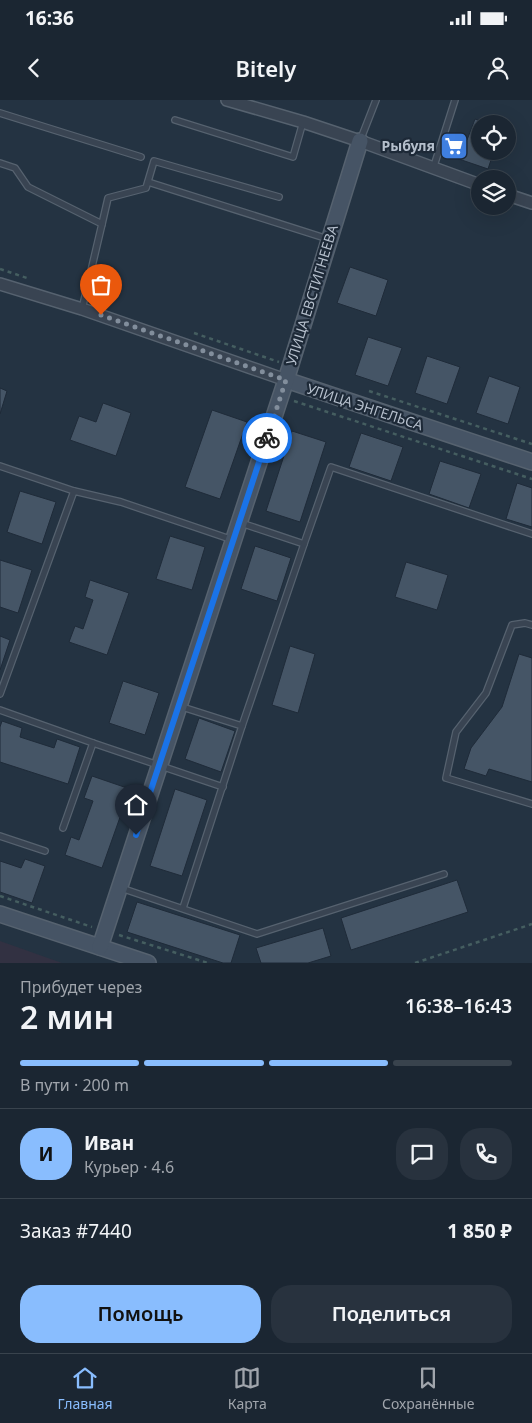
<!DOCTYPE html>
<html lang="ru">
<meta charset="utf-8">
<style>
:root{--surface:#1b2632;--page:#28323e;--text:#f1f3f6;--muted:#a0a5ac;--line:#39434d;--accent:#89bdfe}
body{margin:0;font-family:"Noto Sans",sans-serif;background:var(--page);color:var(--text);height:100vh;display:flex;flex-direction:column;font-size:19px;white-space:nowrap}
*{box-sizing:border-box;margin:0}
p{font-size:16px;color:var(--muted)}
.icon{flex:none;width:28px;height:28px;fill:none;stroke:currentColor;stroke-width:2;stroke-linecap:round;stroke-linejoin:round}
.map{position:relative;height:863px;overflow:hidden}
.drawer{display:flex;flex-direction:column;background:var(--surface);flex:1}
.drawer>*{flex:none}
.tools{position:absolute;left:471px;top:15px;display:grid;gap:10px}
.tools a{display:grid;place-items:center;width:45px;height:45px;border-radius:50%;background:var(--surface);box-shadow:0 5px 20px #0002,0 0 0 1px var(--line);font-size:25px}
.pin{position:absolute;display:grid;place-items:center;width:42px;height:42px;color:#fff;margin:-51px -21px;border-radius:50% 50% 50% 0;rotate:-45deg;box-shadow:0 0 5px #0007}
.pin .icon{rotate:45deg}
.courier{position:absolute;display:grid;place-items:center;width:50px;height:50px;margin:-25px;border:4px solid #1a73e8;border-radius:50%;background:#fff;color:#222;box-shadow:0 1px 6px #0007}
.overview em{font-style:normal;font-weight:600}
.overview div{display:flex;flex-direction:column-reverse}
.overview{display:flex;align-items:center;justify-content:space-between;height:85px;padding:0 20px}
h1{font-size:32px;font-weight:600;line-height:38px}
.bar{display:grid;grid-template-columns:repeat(4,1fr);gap:8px 5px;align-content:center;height:60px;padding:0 20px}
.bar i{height:6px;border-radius:4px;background:var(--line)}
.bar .on{background:var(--accent)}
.bar p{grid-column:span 4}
.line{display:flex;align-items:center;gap:12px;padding:0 20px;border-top:1px solid var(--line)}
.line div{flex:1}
.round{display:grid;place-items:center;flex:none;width:52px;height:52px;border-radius:20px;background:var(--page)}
.cta{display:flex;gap:10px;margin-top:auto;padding:10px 20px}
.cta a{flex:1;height:58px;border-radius:20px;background:var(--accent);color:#111;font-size:20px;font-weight:600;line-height:58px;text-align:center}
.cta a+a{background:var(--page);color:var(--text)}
.status{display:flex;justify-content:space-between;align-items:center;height:35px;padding:0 25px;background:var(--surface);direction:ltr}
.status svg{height:14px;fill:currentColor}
header{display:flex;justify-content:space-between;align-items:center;height:65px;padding:0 20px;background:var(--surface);font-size:22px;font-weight:600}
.dock{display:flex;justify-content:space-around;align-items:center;height:70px;border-top:1px solid var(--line);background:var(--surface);font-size:14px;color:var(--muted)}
.dock a{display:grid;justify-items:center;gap:2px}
.dock .on{color:var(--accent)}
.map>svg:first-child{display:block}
.medical{fill:#323142}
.building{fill:#455566;stroke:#1f2b39}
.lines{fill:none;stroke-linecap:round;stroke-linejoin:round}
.lane-casing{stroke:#56626f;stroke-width:8}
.street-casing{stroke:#56626f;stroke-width:14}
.secondary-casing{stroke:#56626f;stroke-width:18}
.path{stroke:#455e60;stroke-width:2.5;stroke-dasharray:4 4;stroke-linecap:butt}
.lane{stroke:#394452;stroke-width:5.5}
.street{stroke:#394452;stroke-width:11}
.secondary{stroke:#465465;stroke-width:15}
.done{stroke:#828e9c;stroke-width:5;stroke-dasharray:0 9}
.route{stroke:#1a73e8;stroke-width:6}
.labels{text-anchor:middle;stroke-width:4.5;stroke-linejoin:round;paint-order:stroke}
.poi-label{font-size:14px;font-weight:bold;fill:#b5bfcc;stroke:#1d2937;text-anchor:end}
.street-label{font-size:14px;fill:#b5bfcc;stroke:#1d2937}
</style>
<div class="status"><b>16:36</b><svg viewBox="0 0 49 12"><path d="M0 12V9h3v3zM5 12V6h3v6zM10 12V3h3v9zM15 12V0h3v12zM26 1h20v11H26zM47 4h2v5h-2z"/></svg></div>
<header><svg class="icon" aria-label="back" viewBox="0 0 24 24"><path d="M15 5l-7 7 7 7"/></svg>Bitely<svg class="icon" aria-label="person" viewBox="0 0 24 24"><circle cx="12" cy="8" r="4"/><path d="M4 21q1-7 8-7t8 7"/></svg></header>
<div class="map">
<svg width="532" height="863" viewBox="0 0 532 863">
<rect width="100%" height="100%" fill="#243342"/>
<polygon class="medical" points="0,841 62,863 0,863"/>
<g class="building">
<polygon points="475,19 488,24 480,24 480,51 494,51 488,69 450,56 457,36 467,40"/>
<polygon points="350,167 388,180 376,216 337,203"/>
<polygon points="368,237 402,248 388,286 355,275"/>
<polygon points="427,256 460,267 447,304 415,293"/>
<polygon points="489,276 520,287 508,324 476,313"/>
<polygon points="0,288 7,291 0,314"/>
<polygon points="103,303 131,313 116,356 70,340 79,316 96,322"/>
<polygon points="212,310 247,322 220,399 185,387"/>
<polygon points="292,331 326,342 300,422 266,411"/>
<polygon points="361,333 403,347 391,381 349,367"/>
<polygon points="440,361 481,374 469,408 429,394"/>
<polygon points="517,383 532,388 532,427 506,419"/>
<polygon points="20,391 56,402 42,444 7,432"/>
<polygon points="170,436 205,447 192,490 156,479"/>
<polygon points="255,446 291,458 277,501 241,489"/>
<polygon points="0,460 32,470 18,513 0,507"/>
<polygon points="406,462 448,475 437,510 395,497"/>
<polygon points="90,480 129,493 107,555 69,542 75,526 83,529 93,500 85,497"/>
<polygon points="0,536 10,540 0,570"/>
<polygon points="290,546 315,554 298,613 272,605"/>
<polygon points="519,554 532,558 532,682 489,669 486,676 464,669 471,648 502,607"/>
<polygon points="123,581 159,593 145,635 109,623"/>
<polygon points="199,618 235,631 221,672 185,659"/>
<polygon points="2,621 22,628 20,637 54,648 57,639 80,647 68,684 0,662 0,627"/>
<polygon points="92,676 130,689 102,768 65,755 71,737 79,740 93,701 84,698"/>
<polygon points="175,689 207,700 182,776 150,766"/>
<polygon points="25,759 45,766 32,803 0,792 0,761 21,768"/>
<polygon points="457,780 468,812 351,850 341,818"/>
<polygon points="137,802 240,835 231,863 223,863 127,832"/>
<polygon points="323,828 331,856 308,863 261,863 256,848"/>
</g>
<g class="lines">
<g class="lane-casing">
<g id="lane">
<polyline points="0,13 141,57"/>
<polyline points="175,20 293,57 303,22"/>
<polyline points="360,41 376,0"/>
<polyline points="0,63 15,68 28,87 102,124 82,209"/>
<polyline points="433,69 455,0"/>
<polyline points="148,82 328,139"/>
<polyline points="102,124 108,98 146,88 154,61 279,97"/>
<polyline points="0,366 74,391"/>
<polyline points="241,423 304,444 242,626"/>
<polyline points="304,444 331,367 532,434"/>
<polyline points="532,525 525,523 512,525 486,593 456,632 446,678 532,704"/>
<polyline points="0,594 74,391 121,402 233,440"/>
<polyline points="179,606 242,626 183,808"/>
<polyline points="0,610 93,643"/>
<polyline points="63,728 93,643 223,687"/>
<polyline points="0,736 45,751"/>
<polyline points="121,788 257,834 444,774"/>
</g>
</g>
<g class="street-casing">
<g id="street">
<polyline points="227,0 303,22 360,41 480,85"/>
<polyline points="508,95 532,103"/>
<polyline points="0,184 82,209 286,280"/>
</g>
</g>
<g class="secondary-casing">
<g id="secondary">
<polyline points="286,280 532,362"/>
<polyline points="0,814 148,863"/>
<polyline points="100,847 286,280 360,41"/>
</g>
</g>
<g class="path">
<polyline points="0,169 30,179"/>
<polyline points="194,233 279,262"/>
<polyline points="369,291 532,344"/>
<polyline points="294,301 532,379"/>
<polyline points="0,796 92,827"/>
<polyline points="119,835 208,863"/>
<polyline points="415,863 532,824"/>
</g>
<use href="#lane" class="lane"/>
<use href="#street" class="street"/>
<use href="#secondary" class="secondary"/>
</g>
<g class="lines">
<polyline class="done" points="101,215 286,280 267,338"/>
<polyline class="route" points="136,735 267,338"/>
</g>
<defs>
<g id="supermarket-square" transform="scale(1.4375)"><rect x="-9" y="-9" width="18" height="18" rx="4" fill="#3f7fe0" stroke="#1d2937"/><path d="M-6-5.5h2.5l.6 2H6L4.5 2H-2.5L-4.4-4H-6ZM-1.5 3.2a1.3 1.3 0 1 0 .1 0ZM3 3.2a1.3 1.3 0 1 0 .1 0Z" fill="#fff"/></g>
</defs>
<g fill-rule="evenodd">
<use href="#supermarket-square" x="454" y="46"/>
</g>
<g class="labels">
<g class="poi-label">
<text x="435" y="51">Рыбуля</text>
</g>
<g class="street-label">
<text transform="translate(312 195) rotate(-73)" y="5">УЛИЦА ЕВСТИГНЕЕВА</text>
<text transform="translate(365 307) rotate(18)" y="5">УЛИЦА ЭНГЕЛЬСА</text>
</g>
</g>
</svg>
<div class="tools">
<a><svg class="icon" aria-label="locate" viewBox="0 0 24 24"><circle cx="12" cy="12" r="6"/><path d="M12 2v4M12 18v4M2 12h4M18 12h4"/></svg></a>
<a><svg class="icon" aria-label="layers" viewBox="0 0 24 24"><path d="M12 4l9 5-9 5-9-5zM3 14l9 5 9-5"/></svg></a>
</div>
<div class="pin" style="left:101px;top:215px;background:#ea580c"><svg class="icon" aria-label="bag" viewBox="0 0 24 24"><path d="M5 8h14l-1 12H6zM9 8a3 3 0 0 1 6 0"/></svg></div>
<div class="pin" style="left:136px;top:735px;background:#1f2937"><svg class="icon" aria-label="home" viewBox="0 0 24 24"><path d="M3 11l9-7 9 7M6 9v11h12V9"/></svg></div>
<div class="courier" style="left:267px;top:338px"><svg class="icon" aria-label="bike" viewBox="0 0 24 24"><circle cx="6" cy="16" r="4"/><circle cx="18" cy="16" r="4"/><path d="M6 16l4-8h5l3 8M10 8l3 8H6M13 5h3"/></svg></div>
</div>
<section class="drawer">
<div class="overview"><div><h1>2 мин</h1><p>Прибудет через</p></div><em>16:38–16:43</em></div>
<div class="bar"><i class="on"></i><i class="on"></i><i class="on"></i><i></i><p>В пути · 200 m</p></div>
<div class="line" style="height:90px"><b class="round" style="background:var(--accent);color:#111">И</b><div><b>Иван</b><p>Курьер · 4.6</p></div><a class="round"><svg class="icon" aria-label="chat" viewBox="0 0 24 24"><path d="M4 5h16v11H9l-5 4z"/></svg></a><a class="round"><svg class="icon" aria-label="phone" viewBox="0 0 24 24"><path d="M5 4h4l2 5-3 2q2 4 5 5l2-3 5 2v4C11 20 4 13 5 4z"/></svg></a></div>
<div class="line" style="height:65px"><div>Заказ #7440</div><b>1 850 ₽</b></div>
<div class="cta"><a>Помощь</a><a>Поделиться</a></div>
</section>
<nav class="dock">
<a class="on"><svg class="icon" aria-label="home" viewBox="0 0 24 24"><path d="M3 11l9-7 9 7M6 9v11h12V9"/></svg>Главная</a>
<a><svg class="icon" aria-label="map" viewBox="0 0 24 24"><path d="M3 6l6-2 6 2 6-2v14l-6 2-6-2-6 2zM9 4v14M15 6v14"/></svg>Карта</a>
<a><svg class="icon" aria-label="saved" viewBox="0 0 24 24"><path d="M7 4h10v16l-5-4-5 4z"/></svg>Сохранённые</a>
</nav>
